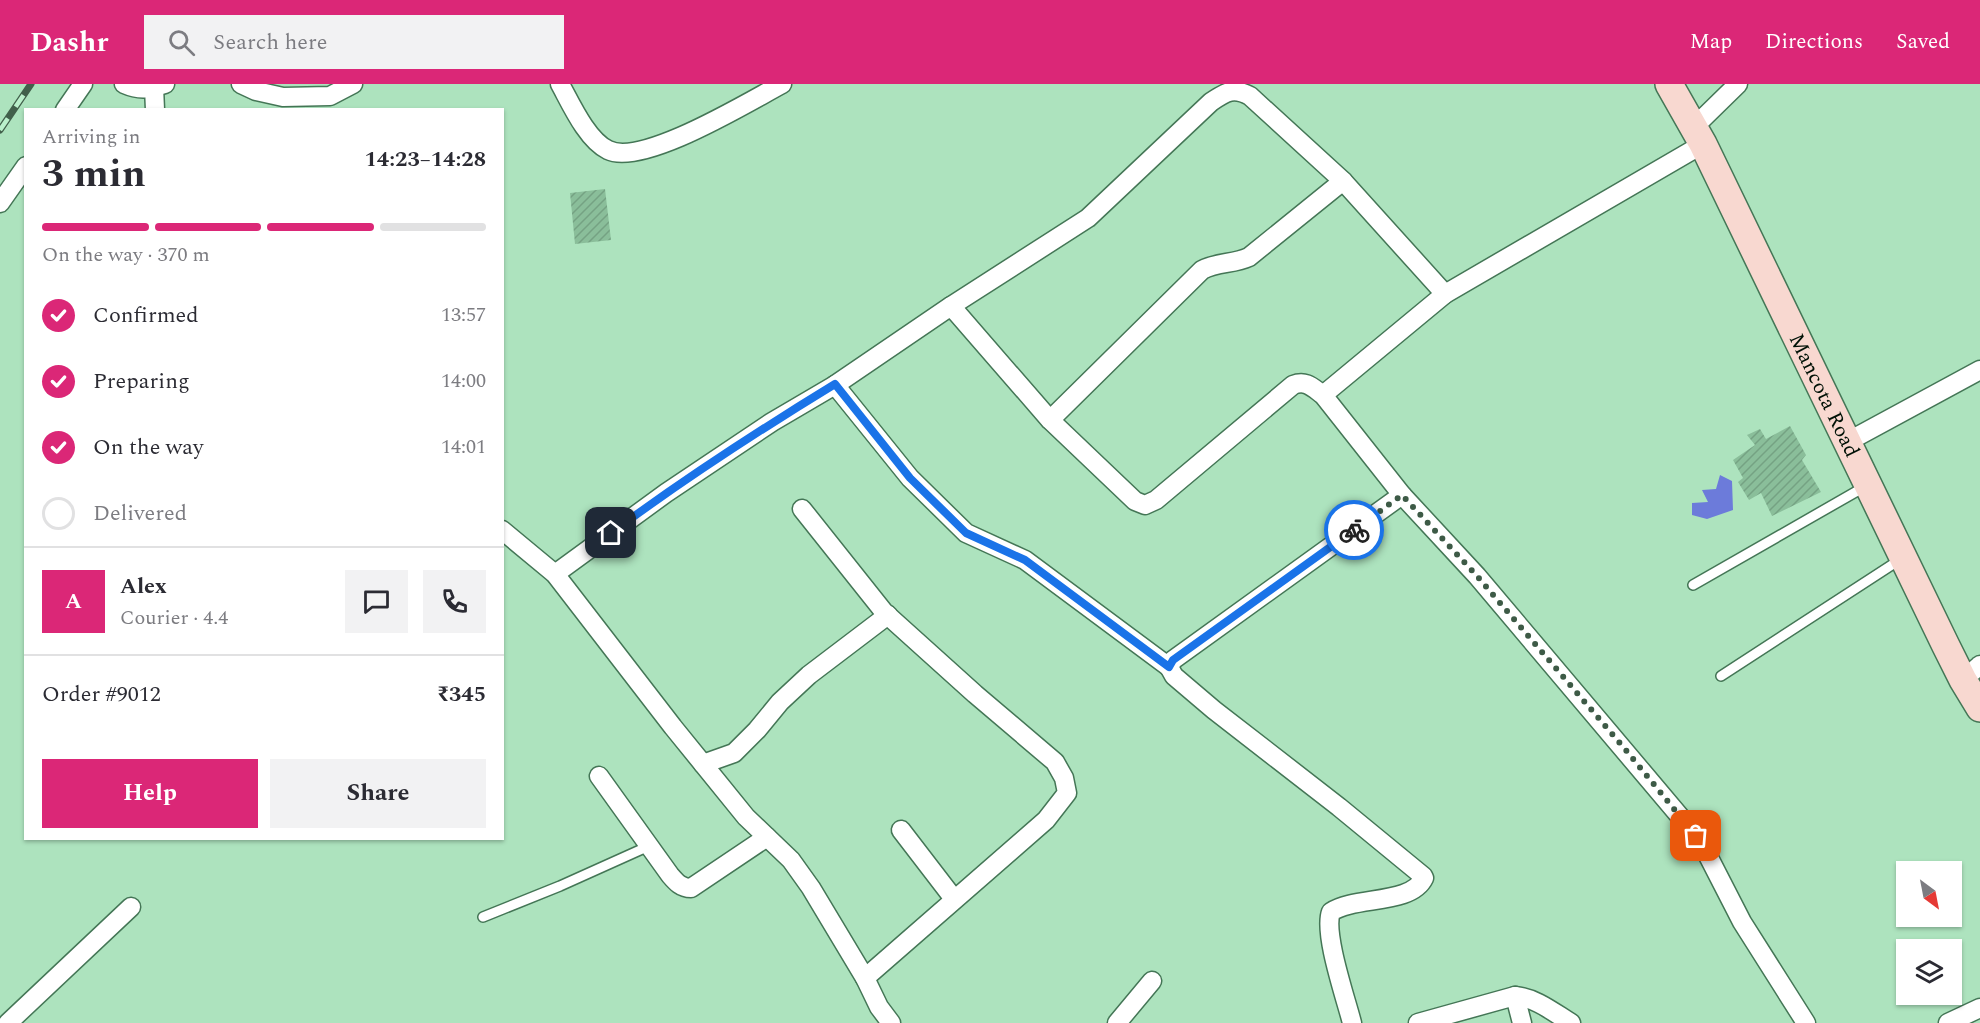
<!DOCTYPE html>
<meta charset="utf-8">
<style>
:root{--surface:#fff;--page:#f2f2f3;--text:#2b2b33;--muted:#7c7c81;--line:#e1e1e2;--accent:#db2777}
body{margin:0;font-family:Spectral,serif;background:var(--page);color:var(--text);height:100vh;display:flex;flex-direction:column;font-size:22px;white-space:nowrap}
*{box-sizing:border-box;margin:0}
p{font-size:20px;color:var(--muted)}
.icon{flex:none;width:33px;height:33px;fill:none;stroke:currentColor;stroke-width:2;stroke-linecap:round;stroke-linejoin:round}
.map{position:relative;flex:1;overflow:hidden}
.drawer{position:absolute;left:24px;top:24px;width:480px;height:732px;display:flex;flex-direction:column;background:var(--surface);border-radius:0px;box-shadow:0 2px 4px #0004}
.drawer>*{flex:none}
.needle{width:39px;rotate:148deg}
.fabs{position:absolute;left:1896px;top:777px;display:grid;gap:12px}
.fabs a{display:grid;place-items:center;width:66px;height:66px;border-radius:0px;background:var(--surface);box-shadow:0 2px 4px #0004;font-size:30px}
.pin{position:absolute;display:grid;place-items:center;width:51px;height:51px;color:#fff;margin:-26px;border-radius:12px;box-shadow:0 3px 9px #0006}
.courier{position:absolute;display:grid;place-items:center;width:60px;height:60px;margin:-30px;border:4px solid #1a73e8;border-radius:50%;background:#fff;color:#222;box-shadow:0 2px 8px #0007}
.head em{font-style:normal;font-weight:700}
.head div{display:flex;flex-direction:column-reverse}
.head{display:flex;align-items:center;justify-content:space-between;height:102px;padding:0 18px}
h1{font-size:39px;font-weight:700;line-height:45px}
.bar{display:grid;grid-template-columns:repeat(4,1fr);gap:9px 6px;align-content:center;height:72px;padding:0 18px}
.bar i{height:8px;border-radius:4px;background:var(--line)}
.bar .current{background:var(--accent)}
.bar p{grid-column:span 4}
.line{display:flex;align-items:center;gap:15px;padding:0 18px;border-top:2px solid var(--line)}
.line div{flex:1}
.round{display:grid;place-items:center;flex:none;width:63px;height:63px;border-radius:0px;background:var(--page)}
ol{padding:0 18px;list-style:none}
li{display:flex;align-items:center;gap:18px;height:66px}
li p{margin-inline-start:auto}
li .icon{padding:6px;border-radius:50%;background:var(--accent);color:#fff;stroke-width:4}
li:last-child{color:var(--muted)}
li i{width:33px;height:33px;border:3px solid var(--line);border-radius:50%}
.cta{display:flex;gap:12px;margin-top:auto;padding:12px 18px}
.cta a{flex:1;height:69px;border-radius:0px;background:var(--accent);color:#fff;font-size:24px;font-weight:700;line-height:69px;text-align:center}
.cta a+a{background:var(--page);color:var(--text)}
header{display:flex;align-items:center;gap:36px;box-sizing:border-box;height:84px;padding:0 30px;background:var(--accent);color:#fff}
header strong{font-size:28px}
nav{display:flex;gap:33px;margin-inline-start:auto;font-size:21px}
.search{width:420px;height:54px;background:var(--page);display:flex;align-items:center;gap:15px;box-sizing:border-box;padding:0 21px;border-radius:0px;color:var(--muted);font-size:22px}
.map>svg:first-child{display:block}
.water{fill:#6c7bda}
.building{fill:url(#building-hatch)}
.lines{fill:none;stroke-linecap:round;stroke-linejoin:round}
.lane-casing{stroke:#447656;stroke-width:12}
.street-casing{stroke:#447656;stroke-width:21}
.secondary-casing{stroke:#447656;stroke-width:30}
.lane{stroke:#fff;stroke-width:9}
.street{stroke:#fff;stroke-width:18}
.secondary{stroke:#f8d8d0;stroke-width:27}
.rail-casing{stroke:#41604b;stroke-width:7}
.rail{stroke:#baf0cb;stroke-width:4.5;stroke-dasharray:14;stroke-linecap:butt}
.done{stroke:#3d5a46;stroke-width:6;stroke-dasharray:0 10.8}
.route{stroke:#1a73e8;stroke-width:8}
.labels{text-anchor:middle;stroke-width:4.5;stroke-linejoin:round;paint-order:stroke}
.street-label{font-size:21px;fill:#001106;stroke:#baf0cb}
</style>
<header>
<strong>Dashr</strong>
<div class="search"><svg class="icon" aria-label="search" viewBox="0 0 24 24"><circle cx="10" cy="10" r="6"/><path d="M15 15l6 6"/></svg>Search here</div>
<nav><a>Map</a><a>Directions</a><a>Saved</a></nav>
</header>
<div class="map">
<svg width="1980" height="939" viewBox="0 0 1980 939">
<defs>
<pattern id="building-hatch" width="6" height="6" patternUnits="userSpaceOnUse" patternTransform="scale(1.5)"><rect width="6" height="6" fill="#8abe9a"/><path d="M-1 1l2-2M0 6l6-6M5 7l2-2" fill="none" stroke="#75a283"/></pattern>
</defs>
<rect width="100%" height="100%" fill="#ade3be"/>
<polygon class="water" points="1720,391 1732,397 1733,426 1707,435 1692,431 1692,419 1708,418 1702,406 1716,405"/>
<g class="building">
<polygon points="605,105 611,156 575,160 570,109"/>
<polygon points="1790,342 1806,371 1802,376 1821,408 1772,432 1761,409 1749,416 1738,398 1743,394 1733,376 1755,361 1747,351 1760,345 1766,355"/>
</g>
<g class="lines">
<g class="lane-casing">
<g id="lane">
<polyline points="1693,501 1866,402"/>
<polyline points="1721,592 1901,475"/>
<polyline points="483,833 560,802 649,762"/>
</g>
</g>
<g class="street-casing">
<g id="street">
<path d="M124,0C140,7 149,5 165,0"/>
<polyline points="241,0 256,7 283,13 330,12 353,0"/>
<path d="M560,0C571,20 587,56 608,66C642,83 748,18 782,0"/>
<polyline points="154,3 155,26"/>
<polyline points="65,26 83,0"/>
<polyline points="1694,43 1738,0"/>
<polyline points="0,119 26,82"/>
<path d="M951,222L1088,134L1211,18C1226,8 1233,3 1250,12L1343,97L1445,210"/>
<polyline points="835,301 910,394 966,449 1025,476 1169,583"/>
<polyline points="1323,311 1445,210 1703,60"/>
<path d="M1050,336L1202,186C1217,178 1234,180 1249,173L1343,97"/>
<polyline points="1847,358 1980,286"/>
<polyline points="802,425 884,528 975,610 1055,678 1064,694 1067,709 1046,736 865,894"/>
<polyline points="502,446 555,490 673,643 746,733 791,776 811,804 865,894 879,923 891,939"/>
<path d="M555,490L666,409L772,338L835,301L951,222L1050,336L1135,417L1145,421L1156,416L1293,301C1306,296 1312,303 1323,311L1402,411L1477,492L1688,742L1703,762L1742,838L1806,939"/>
<polyline points="1963,596 1980,581"/>
<polyline points="703,680 734,669 757,646 780,618 809,591 888,531"/>
<path d="M599,692L670,791C676,798 681,804 691,804L767,753"/>
<polyline points="901,746 954,815"/>
<polyline points="1515,912 1522,939"/>
<polyline points="8,939 131,823"/>
<polyline points="1117,939 1152,897"/>
<path d="M1352,939C1346,915 1323,849 1331,828C1355,812 1411,821 1424,794L1423,792L1339,723L1214,626L1174,592L1169,583L1173,576L1402,411"/>
<path d="M1418,939L1515,912C1536,914 1553,928 1571,939"/>
<polyline points="1948,939 1980,924"/>
</g>
</g>
<g class="secondary-casing">
<g id="secondary">
<path id="s1" d="M1669,0L1703,60L1946,562L1963,596L1980,624"/>
</g>
</g>
<use href="#lane" class="lane"/>
<use href="#street" class="street"/>
<use href="#secondary" class="secondary"/>
<g class="rail-casing">
<polyline id="rail" points="0,46 31,0"/>
</g>
<use href="#rail" class="rail"/>
</g>
<g class="lines">
<polyline class="done" points="1354,446 1402,411 1477,492 1625,665 1696,752"/>
<path class="route" d="M611,449C683,396 758,347 835,300L910,394L966,449L1025,476L1169,583L1173,576L1354,446"/>
</g>
<g class="labels">
<g class="street-label">
<text dy="7" stroke="none"><textPath href="#s1" startOffset="348">Mancota Road</textPath></text>
</g>
</g>
</svg>
<div class="fabs">
<a><svg class="needle" viewBox="-14 -14 28 28"><path d="M0-13l5 13h-10z" fill="#e53935"/><path d="M0 13l5-13h-10z" fill="#7c7c81"/></svg></a>
<a><svg class="icon" aria-label="layers" viewBox="0 0 24 24"><path d="M12 4l9 5-9 5-9-5zM3 14l9 5 9-5"/></svg></a>
</div>
<div class="pin" style="left:1696px;top:752px;background:#ea580c"><svg class="icon" aria-label="bag" viewBox="0 0 24 24"><path d="M5 8h14l-1 12H6zM9 8a3 3 0 0 1 6 0"/></svg></div>
<div class="pin" style="left:611px;top:449px;background:#1f2937"><svg class="icon" aria-label="home" viewBox="0 0 24 24"><path d="M3 11l9-7 9 7M6 9v11h12V9"/></svg></div>
<div class="courier" style="left:1354px;top:446px"><svg class="icon" aria-label="bike" viewBox="0 0 24 24"><circle cx="6" cy="16" r="4"/><circle cx="18" cy="16" r="4"/><path d="M6 16l4-8h5l3 8M10 8l3 8H6M13 5h3"/></svg></div>
<section class="drawer">
<div class="head"><div><h1>3 min</h1><p>Arriving in</p></div><em>14:23–14:28</em></div>
<div class="bar"><i class="current"></i><i class="current"></i><i class="current"></i><i></i><p>On the way · 370 m</p></div>
<ol>
<li><svg class="icon" aria-label="check" viewBox="0 0 24 24"><path d="M5 12l5 5 9-10"/></svg>Confirmed<p>13:57</p></li>
<li><svg class="icon" aria-label="check" viewBox="0 0 24 24"><path d="M5 12l5 5 9-10"/></svg>Preparing<p>14:00</p></li>
<li><svg class="icon" aria-label="check" viewBox="0 0 24 24"><path d="M5 12l5 5 9-10"/></svg>On the way<p>14:01</p></li>
<li><i></i>Delivered</li>
</ol>
<div class="line" style="height:108px"><b class="round" style="background:var(--accent);color:#fff">A</b><div><b>Alex</b><p>Courier · 4.4</p></div><a class="round"><svg class="icon" aria-label="chat" viewBox="0 0 24 24"><path d="M4 5h16v11H9l-5 4z"/></svg></a><a class="round"><svg class="icon" aria-label="phone" viewBox="0 0 24 24"><path d="M5 4h4l2 5-3 2q2 4 5 5l2-3 5 2v4C11 20 4 13 5 4z"/></svg></a></div>
<div class="line" style="height:78px"><div>Order #9012</div><b>₹345</b></div>
<div class="cta"><a>Help</a><a>Share</a></div>
</section>
</div>
